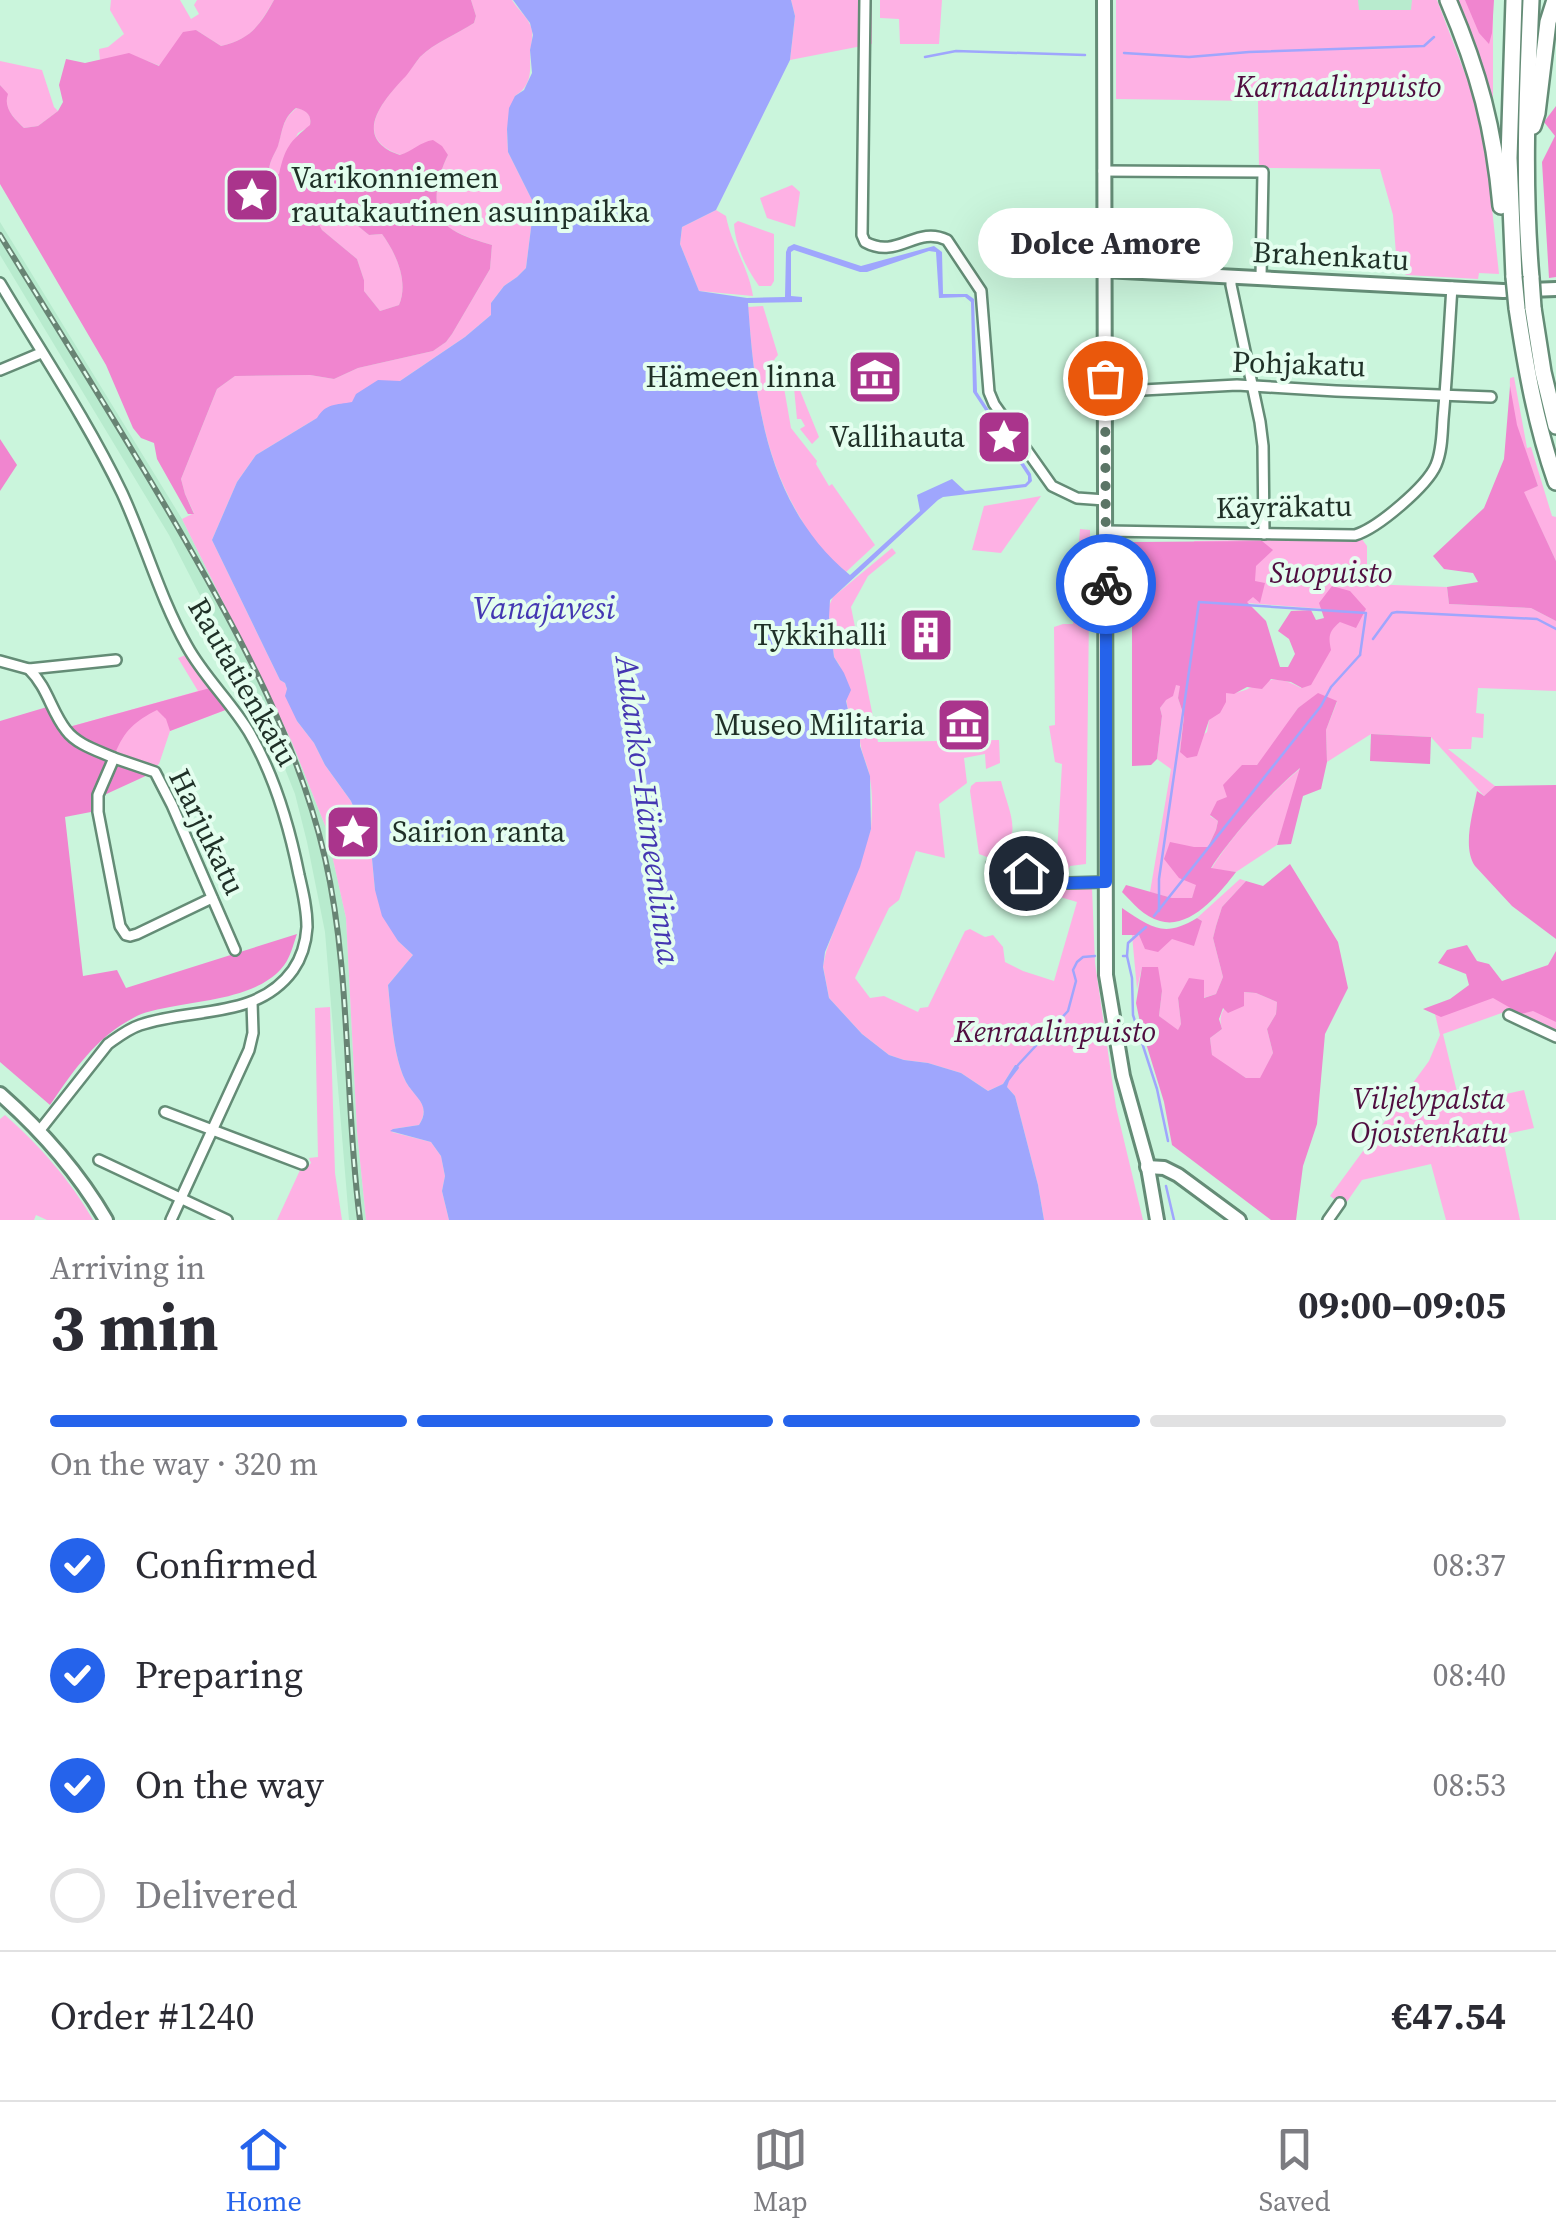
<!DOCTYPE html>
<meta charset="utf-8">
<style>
:root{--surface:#fff;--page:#f7f7f7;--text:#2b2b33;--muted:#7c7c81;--line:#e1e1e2;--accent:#2563eb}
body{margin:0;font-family:"Source Serif 4",serif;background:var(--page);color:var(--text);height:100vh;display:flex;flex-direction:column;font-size:38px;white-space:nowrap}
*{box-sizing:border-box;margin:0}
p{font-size:32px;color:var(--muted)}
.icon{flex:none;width:55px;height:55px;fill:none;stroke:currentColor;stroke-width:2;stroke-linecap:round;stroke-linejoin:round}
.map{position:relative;height:1220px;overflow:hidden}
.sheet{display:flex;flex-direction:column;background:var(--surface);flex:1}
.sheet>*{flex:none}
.pin{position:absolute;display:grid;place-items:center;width:85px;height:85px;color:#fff;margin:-42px;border:5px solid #fff;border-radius:50%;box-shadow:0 2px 10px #0007}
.courier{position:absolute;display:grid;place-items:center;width:100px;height:100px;margin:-50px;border:8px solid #2563eb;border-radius:50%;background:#fff;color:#222;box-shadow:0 2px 12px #0007}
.bubble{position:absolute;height:70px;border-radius:35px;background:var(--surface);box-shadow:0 10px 40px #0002;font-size:32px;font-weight:700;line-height:70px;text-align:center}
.overview em{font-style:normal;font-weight:700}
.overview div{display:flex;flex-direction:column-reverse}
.overview{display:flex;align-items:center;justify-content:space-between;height:170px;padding:0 50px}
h1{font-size:65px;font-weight:700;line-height:75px}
.bar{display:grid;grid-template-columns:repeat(4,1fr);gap:15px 10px;align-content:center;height:120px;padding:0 50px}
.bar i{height:12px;border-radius:8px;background:var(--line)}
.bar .current{background:var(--accent)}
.bar p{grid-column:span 4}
.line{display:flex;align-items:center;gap:25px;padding:0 50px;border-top:2px solid var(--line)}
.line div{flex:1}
ol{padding:0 50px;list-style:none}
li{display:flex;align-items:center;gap:30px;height:110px}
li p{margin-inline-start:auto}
li .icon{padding:10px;border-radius:50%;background:var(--accent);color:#fff;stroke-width:4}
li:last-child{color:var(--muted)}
li i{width:55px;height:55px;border:5px solid var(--line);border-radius:50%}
.dock{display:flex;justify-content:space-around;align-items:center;height:140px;border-top:2px solid var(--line);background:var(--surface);font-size:28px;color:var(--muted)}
.dock a{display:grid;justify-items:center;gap:5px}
.dock .current{color:var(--accent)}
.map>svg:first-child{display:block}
.built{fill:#b8ebce}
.green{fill:#feb1e4}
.forest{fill:#f085cf;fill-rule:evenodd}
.water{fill:#9fa6fd;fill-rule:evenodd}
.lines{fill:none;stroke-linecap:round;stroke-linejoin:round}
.stream{stroke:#9fa6fd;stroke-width:2.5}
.street-casing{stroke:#648c76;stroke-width:14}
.secondary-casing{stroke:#648c76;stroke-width:18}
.highway-casing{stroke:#648c76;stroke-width:20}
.street{stroke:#fff;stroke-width:9}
.secondary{stroke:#fff;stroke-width:12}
.highway{stroke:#fff;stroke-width:15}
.rail-casing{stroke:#688474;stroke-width:6}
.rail{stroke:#e4feef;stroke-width:2.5;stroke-dasharray:8;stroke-linecap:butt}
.highway-bridge-casing{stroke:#648c76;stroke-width:20;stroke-linecap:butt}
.highway-bridge{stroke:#fff;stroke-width:15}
.done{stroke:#5b7566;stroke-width:10;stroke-dasharray:0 18}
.route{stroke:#2563eb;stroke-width:12}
.labels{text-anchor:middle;stroke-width:8;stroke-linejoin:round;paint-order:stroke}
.park-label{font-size:30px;font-style:italic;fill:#500e40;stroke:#e4feef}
.poi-label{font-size:30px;fill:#1f3027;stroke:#e4feef;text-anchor:end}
.street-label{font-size:30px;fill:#1f3027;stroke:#e4feef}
.water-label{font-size:32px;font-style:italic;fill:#4437b2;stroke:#e4feef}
</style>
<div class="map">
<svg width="1556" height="1220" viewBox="0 0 1556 1220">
<rect width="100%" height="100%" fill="#caf5dc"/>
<g class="built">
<rect x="1358" y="0" width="54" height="10"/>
<polygon points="0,222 182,519 291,740 326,828 346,918 357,1131 366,1220 349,1220 325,932 307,842 295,794 271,734 169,535 0,255"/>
</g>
<g class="green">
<path d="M111,0H180L191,19L199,14L194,5L197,0H274C259,26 251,39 221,46L196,30L160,66L129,54L100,60L99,49L108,47L124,34L110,10Z"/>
<path d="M471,0H512C518,10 528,17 531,27C534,36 531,43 530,52C530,71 533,84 515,96L507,129L508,152L534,204L526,268L517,277L504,286L491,303V315L465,337L400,381L312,421L256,455L237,482L212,540L280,680L285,683L297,721L314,743L325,765L351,801L371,848L375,890L398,941L413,955L388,985C391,1013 393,1057 406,1082C415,1098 432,1104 419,1125L393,1129L392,1132L431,1142L441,1156L445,1176L442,1191L449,1220H366L357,1131L346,918L326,828L291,740L182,519L194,513L185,494L181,479L217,389L235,376L310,375L334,379L358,368L433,351L446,342L452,334L490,269L492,245C479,241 465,237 453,230C427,214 437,177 448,155L413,150L401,155C350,138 383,101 405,76C411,70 415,63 420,57C434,43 457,34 474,23L476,16Z"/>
<polygon points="791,0 872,0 872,44 790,60 795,16"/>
<polygon points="880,0 942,0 939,44 900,44 899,19 880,18"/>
<polygon points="1116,0 1358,0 1359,10 1411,10 1412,0 1437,0 1477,105 1486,152 1499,274 1479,273 1478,279 1406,275 1397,267 1393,215 1380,169 1259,168 1258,101 1116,99"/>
<polygon points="1453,0 1493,0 1493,112"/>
<path d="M0,61L42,70L54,107L58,111L38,126L24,128C14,118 3,108 7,94L0,85Z"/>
<path d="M297,108C307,110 312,115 310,126L298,133L279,175L275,176L269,170C270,160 274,155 278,145C283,130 282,119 297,108Z"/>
<polygon points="792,185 800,192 795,227 767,218 760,198"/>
<path d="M338,204L348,217L369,235L382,234C396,253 409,282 399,305L380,311L364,291V280L357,259L322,230L317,221L325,208Z"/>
<path d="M716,210L726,216C731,244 749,268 753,296L699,291L680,244L682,227Z"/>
<path d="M738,221L774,234V281L771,286H759C746,268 735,245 734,224Z"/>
<path d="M763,306L778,355C768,365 770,377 783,382L791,428L817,461L816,464L829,486L832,484L875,545L846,572C839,565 830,559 823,551C814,542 807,530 801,519C761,454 754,381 748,307Z"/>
<path d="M1514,377L1527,448L1531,447L1552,516L1556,517V561L1523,491L1538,486C1526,452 1508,414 1510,378Z"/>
<polygon points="794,388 799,388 819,437 812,444 800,429 805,426 801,419 797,419"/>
<polygon points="1041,496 1001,553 972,550 984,506"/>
<polygon points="1080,529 1090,530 1086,864 1070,866 1065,878 1056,872 1062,764 1055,762 1049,726 1055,725 1054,627 1063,624 1073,624"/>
<path d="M1361,538L1367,546V584L1447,587L1449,604L1531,608L1556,621V691L1478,688L1476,713L1484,714L1483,738L1472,737L1471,749H1448L1495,786L1484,796L1431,737L1371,734L1327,762L1326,730L1337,702L1312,699L1298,708L1268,753L1210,816L1218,821L1216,830L1208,847H1194L1197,885L1192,898H1172L1150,892L1171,769L1157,759L1162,716L1160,708L1176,685H1181L1178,698L1184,716L1180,752L1207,732L1209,720L1226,693C1256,695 1263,666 1301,688L1331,629L1340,622L1363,612L1196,599L1194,541Z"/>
<path d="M892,548L896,553L868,576L851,607L878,742L999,740L1000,763L986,769L985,754L964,758L967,783L939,804L945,858L916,851L899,900L889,908L855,978L870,998L884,996L918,1012L920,1008L928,1007L965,931L970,929L985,937L993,935L1003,947L1005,962L1023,971L1054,981L1077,902L1050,894L1053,885L1092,888L1095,963L1116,1107L1143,1220H1044L1038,1185L1015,1096L1007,1087L1008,1081L1019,1068L1015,1065L1003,1084L988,1091L961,1073L928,1063L904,1060L889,1055L862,1034L829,998L823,966L826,952L871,829C872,812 873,795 870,779C869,768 863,758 861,747C858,731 862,722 848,710L840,666L834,657L828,608L833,597Z"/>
<polygon points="186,655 228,709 170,731 159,764 153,768 115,754 69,727 198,691 178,658"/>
<path d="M1302,767L1277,845L1236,872L1211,869C1233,834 1269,794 1302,767Z"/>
<path d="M1001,781C1009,813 1025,836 995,860L979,854L970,791L971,786L976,782Z"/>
<polygon points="1240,879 1246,881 1222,907 1216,926 1213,938 1223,977 1216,994 1203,998 1178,998 1181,1024 1178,1031 1159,1016 1162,991 1142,967 1137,989 1132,935 1172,939 1202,921 1197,918"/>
<polygon points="1556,971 1556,1031 1510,1010 1443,1034 1460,1104 1524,1090 1534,1128 1502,1135 1520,1220 1446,1220 1431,1164 1362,1180 1344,1206 1330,1196 1429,1061 1440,1035 1435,1014"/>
<path d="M1243,992L1256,993L1277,1002L1276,1014L1267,1029L1273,1053L1261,1078H1246L1212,1056L1210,1038L1222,1029C1216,1010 1229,1003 1243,992Z"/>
<polygon points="330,1007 335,1173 342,1220 277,1220 301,1168 305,1169 311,1163 309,1158 318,1157 315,1008"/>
<path d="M5,1115C39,1145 71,1181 93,1220H47L36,1215L34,1220H0V1119Z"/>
</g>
<g class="forest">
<path d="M274,0H471L476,16L474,23C457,34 434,43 420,57C415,63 411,70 406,76C383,100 350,138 400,155C413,151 420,142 433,140L442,146L448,155C437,177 427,214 453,230C464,237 479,241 492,245L490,269L452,334L446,342L433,351L358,368L334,379L310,375L235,376L217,389L181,479L185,494L194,514H188L157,459L154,443L141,438L133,428L106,365L0,184V85L8,94C3,108 14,118 24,128L38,126L58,111L63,102L59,85L66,59L85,63L129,53L159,66L183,32L196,30L221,46C251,39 260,25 274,0ZM296,108C306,110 312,115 310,125C289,142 285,148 279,174L275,176L269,170C270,160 274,155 278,146C283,130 282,119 296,108ZM338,205L347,217L369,235L382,234C396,253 409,282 399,305L380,311L364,291V280L357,259L322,230L317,221L325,208Z"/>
<polygon points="1465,0 1494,0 1492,33 1489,44 1479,33"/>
<polygon points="1556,106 1556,277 1549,278 1542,162 1555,136 1544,122"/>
<polygon points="1510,386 1517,425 1538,486 1524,492 1556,561 1556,621 1531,608 1449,604 1447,587 1478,582 1473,573 1444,569 1433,556 1484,508 1504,459"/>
<polygon points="0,439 17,465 0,491"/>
<path d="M1262,541L1273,550L1256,566L1255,581L1265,583L1260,603L1253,597L1247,602L1266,621L1280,667H1288L1295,654L1289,639L1278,631L1291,611L1311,610L1316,620L1324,618L1319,603L1332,586L1350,591L1366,609L1356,628L1340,622C1329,631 1328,636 1331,650L1311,685L1302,688L1291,682L1271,679L1262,689L1247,687L1234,694L1226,693V702L1220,713L1209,720L1197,756L1187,758L1180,752L1184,716L1178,698L1180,686L1176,685L1173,696L1166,700L1160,708L1162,716L1157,759L1151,765L1132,766V613L1130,550L1134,542Z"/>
<path d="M210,688L228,709L170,731L166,719L157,710C135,721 124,731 115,754L88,742L69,727Z"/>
<path d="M1318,693L1337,701L1326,730L1327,762L1321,789L1303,796L1291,844L1277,845L1300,768C1272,791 1231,837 1211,868L1236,872C1220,893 1190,930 1160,921C1144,917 1133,903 1122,892L1126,885L1172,898H1192L1196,885L1179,878L1164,859L1170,842L1194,847H1208L1216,830L1218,821L1210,815L1217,801L1227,797L1223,785L1242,765H1257L1298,708Z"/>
<path d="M47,707L70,742L106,760L96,811L65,817L83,976L117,970L126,988L297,934C293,945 290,960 281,969C255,998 202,1000 165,1008C155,1010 144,1012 135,1017C96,1037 74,1070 50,1105L0,1062V721Z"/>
<polygon points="1371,734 1431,737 1430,764 1370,761"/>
<polygon points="114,764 150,774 102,796"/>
<path d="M1556,785V939L1512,906L1475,866C1462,847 1473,813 1477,791L1484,796L1495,786Z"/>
<path d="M1290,864L1338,942L1348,988L1325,1034L1317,1124L1303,1166L1296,1220H1271L1172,1145L1164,1102L1141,1027L1136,1003L1142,967H1158L1162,991L1159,1016L1178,1030L1181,1024L1178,998L1189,978L1204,980V998L1216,994L1223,977L1213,938L1216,926L1222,907L1246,881L1263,886ZM1244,992L1256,993L1277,1002L1276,1014L1267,1029L1273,1053L1260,1078H1246L1212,1055L1210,1038L1222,1029L1219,1019L1223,1008L1228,1013L1244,1006Z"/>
<path d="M1122,908C1152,928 1164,938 1197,918L1202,921L1194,946L1172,939L1158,952L1145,949L1139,935H1122Z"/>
<polygon points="1467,945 1477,961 1489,964 1502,981 1548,965 1556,951 1556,1022 1533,1011 1521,1014 1493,998 1441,1017 1423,1009 1450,999 1469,985 1466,974 1438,963 1447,950"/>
</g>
<path class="water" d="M513,0H791L795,16L790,60L716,210L682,227L680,244L699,291L747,298L785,297L786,252L788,247L794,244L861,266L934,246L942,252L943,294H967L974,299L977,392L1031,474L1032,481L1026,487L943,497L938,500L830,600L829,617L834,657L844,673L851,690L846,701L848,710L858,718L860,729V746L870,776L871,829L860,867L825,952L823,967L829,998L862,1034L889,1055L904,1060L928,1063L961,1073L988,1091L1003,1084L1015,1065H1018L1019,1068L1009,1081L1007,1087L1015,1096L1038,1185L1044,1220H449L442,1191L445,1176L441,1156L431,1142L390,1131L393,1129L419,1125C432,1105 415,1098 406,1082C393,1057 391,1013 388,985L413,955L398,941L382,916L375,890L371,848L351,801L325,765L314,743L297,721L285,696L287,689L285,683L280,680L212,540L237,482L256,455L317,418C326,403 336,405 352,402L356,394L378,380L400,381L465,337L491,315V303L504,286L517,277L526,268L534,204L508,152L507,129L509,108L515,96L524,90L532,73L530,50L533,35L530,23ZM794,250L860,272H867L929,251L936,252L939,298L965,297L971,302L973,392L1028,476V481L1025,484L965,491L952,479L917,495L920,511L850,575C767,507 755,403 748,303L802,302V297L791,296V252Z"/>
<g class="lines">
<g class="stream">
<polyline points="1124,53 1189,57 1249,52 1424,46 1434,37"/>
<polyline points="925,57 956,51 1085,55"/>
<polyline points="1373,639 1392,613 1397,612 1537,619 1556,629"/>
<polyline points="1159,911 1159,879 1199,602 1366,613 1360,655"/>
<polyline points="1154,916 1321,706 1331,687 1360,655"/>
<polyline points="1123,956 1127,956 1128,943 1146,927"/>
<polyline points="1127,956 1132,978 1133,1015 1157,1089 1168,1141"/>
<polyline points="1018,1065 1068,1011 1076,981 1073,970 1077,962 1083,957 1095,956"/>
<polyline points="1166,1186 1174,1220"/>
</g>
<g class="street-casing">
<g id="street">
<path d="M865,0L862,235L865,242C898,260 916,225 947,240L981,291L989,392L994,404L1052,486L1077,498L1105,500"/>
<polyline points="1103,171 1263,172 1261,277"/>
<polyline points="1231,276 1231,285 1260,422 1263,446 1264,534"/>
<path d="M0,283C41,352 87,420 122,493C145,543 160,598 187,646C204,677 231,702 249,732C275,776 289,825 299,875C303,892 307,909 307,927C306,943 302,957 293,970C257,1020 192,1007 140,1025C128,1029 118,1037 108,1044L40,1130"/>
<polyline points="0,370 41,353"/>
<polyline points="1105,392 1237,385 1336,391 1491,397"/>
<path d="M1106,531L1355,535C1378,528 1427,486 1436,465C1442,451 1442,434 1443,419C1447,375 1449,331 1452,287"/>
<polyline points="0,661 29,669 116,660"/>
<path d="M29,669C48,688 51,711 66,730C77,745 99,751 114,758L98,795V812L120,926L126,935L130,936L137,934L212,898"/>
<polyline points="114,758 155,772 172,805 235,950"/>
<polyline points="992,864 1068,883 1106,882"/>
<polyline points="1509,1015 1556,1037"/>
<polyline points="165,1112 302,1164"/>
<polyline points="99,1160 227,1220"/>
<polyline points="171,1220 249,1050 253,1033 252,1002"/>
<polyline points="1328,1220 1340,1203"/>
</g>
</g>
<g class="secondary-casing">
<g id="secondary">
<polyline points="1104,0 1106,975 1123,1076 1147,1162 1157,1220"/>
<polyline points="1104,270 1503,291 1556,289"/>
<path d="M0,1094C42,1131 78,1172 106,1220"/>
<polyline points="1147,1167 1164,1168 1178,1175 1239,1220"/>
</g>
</g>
<g class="highway-casing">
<g id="highway">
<path d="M1448,0C1479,72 1494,129 1501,206"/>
<polyline points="1514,0 1509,158 1514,277"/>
<polyline points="1533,126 1537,113 1548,22 1555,0"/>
<path d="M1531,278C1523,185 1527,93 1531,0"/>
<path d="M1517,308C1526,368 1536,425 1556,482"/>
<polyline points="1533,308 1543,372 1556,426"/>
</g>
</g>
<use href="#street" class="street"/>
<use href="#secondary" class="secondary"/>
<use href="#highway" class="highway"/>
<g class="rail-casing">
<path id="rail" d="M0,235C62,336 126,437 185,540C242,640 299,745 325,858C352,977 344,1100 360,1220"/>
</g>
<use href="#rail" class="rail"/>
<g class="highway-bridge-casing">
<g id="highway-bridge">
<polyline points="1514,277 1517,308"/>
<polyline points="1531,278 1533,308"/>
</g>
</g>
<use href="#highway-bridge" class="highway-bridge"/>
</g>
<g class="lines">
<polyline class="done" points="1105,378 1106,584"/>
<polyline class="route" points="1026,873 1068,883 1106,882 1106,584"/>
</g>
<defs>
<g id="sight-square" transform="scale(2.875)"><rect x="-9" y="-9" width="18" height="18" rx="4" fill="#aa348c" stroke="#e4feef"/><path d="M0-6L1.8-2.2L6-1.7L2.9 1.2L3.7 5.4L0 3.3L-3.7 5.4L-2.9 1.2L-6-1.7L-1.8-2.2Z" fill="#fff"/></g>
<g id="museum-square" transform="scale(2.875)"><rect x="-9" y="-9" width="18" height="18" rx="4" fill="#aa348c" stroke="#e4feef"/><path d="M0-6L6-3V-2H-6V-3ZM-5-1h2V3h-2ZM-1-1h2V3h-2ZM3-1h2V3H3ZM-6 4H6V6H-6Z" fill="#fff"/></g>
<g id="building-square" transform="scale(2.875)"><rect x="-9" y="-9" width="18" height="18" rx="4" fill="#aa348c" stroke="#e4feef"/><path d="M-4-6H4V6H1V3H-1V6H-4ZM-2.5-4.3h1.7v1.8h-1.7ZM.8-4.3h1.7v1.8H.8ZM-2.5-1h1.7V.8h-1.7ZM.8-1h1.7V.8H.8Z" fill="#fff"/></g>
</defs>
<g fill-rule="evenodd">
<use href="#sight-square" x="252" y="195"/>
<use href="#museum-square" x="875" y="377"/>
<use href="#sight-square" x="1004" y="437"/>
<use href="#building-square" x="926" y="635"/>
<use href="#museum-square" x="964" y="725"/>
<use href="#sight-square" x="353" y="832"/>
</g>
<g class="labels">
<g class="park-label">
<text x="1338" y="97">Karnaalinpuisto</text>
<text x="1331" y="583">Suopuisto</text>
<text x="1055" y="1042">Kenraalinpuisto</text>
<text x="1429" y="1109">Viljelypalsta<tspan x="1429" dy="34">Ojoistenkatu</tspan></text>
</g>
<g class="poi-label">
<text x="291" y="188" text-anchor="start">Varikonniemen<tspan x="291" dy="34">rautakautinen asuinpaikka</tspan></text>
<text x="836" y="387">Hämeen linna</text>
<text x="965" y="447">Vallihauta</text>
<text x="887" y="645">Tykkihalli</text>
<text x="925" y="735">Museo Militaria</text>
<text x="392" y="842" text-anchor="start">Sairion ranta</text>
</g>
<g class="street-label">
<text transform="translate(1331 256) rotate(3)" y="10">Brahenkatu</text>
<text transform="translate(1299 364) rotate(2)" y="10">Pohjakatu</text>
<text transform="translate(1284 507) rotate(-1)" y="10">Käyräkatu</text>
<text transform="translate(243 682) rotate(60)" y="10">Rautatienkatu</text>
<text transform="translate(207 832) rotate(64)" y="10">Harjukatu</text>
</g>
<g class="water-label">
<text x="544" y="619">Vanajavesi</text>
<text transform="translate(648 810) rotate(82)" y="11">Aulanko–Hämeenlinna</text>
</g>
</g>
</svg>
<div class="pin" style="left:1105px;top:378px;background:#ea580c"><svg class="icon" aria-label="bag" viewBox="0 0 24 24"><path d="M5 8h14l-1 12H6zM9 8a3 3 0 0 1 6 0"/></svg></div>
<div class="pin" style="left:1026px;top:873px;background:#1f2937"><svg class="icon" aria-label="home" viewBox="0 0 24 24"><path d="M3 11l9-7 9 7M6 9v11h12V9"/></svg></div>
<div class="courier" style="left:1106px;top:584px"><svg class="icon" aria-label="bike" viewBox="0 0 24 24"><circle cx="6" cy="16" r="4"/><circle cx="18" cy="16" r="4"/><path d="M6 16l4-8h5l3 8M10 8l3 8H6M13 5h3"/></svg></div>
<div class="bubble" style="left:978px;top:208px;width:255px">Dolce Amore</div>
</div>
<section class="sheet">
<div class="overview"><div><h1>3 min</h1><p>Arriving in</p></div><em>09:00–09:05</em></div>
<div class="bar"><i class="current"></i><i class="current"></i><i class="current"></i><i></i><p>On the way · 320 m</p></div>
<ol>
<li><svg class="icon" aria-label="check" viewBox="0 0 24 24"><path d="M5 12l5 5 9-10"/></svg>Confirmed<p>08:37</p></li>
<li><svg class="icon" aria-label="check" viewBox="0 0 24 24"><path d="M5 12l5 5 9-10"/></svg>Preparing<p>08:40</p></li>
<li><svg class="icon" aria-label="check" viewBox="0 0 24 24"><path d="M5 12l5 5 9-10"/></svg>On the way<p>08:53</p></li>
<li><i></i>Delivered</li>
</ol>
<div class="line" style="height:130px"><div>Order #1240</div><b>€47.54</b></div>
</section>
<nav class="dock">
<a class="current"><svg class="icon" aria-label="home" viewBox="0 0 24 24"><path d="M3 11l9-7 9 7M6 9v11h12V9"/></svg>Home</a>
<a><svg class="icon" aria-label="map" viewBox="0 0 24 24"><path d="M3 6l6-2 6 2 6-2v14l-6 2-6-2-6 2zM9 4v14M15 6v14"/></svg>Map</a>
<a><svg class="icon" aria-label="saved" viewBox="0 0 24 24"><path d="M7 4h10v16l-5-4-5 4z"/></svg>Saved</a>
</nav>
